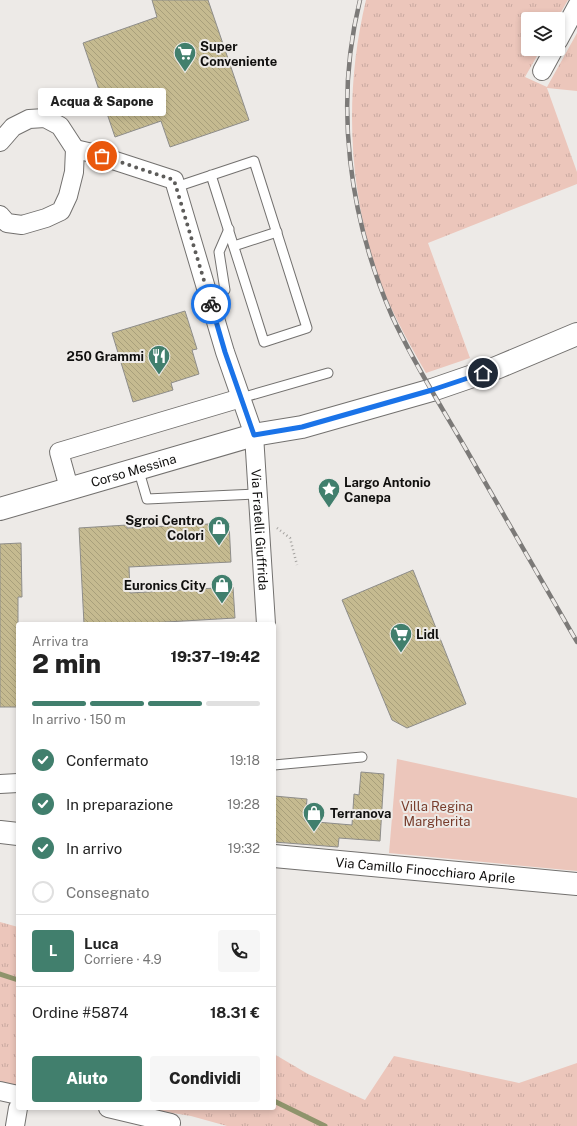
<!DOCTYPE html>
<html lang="it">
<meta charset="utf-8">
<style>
:root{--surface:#fff;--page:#f6f6f6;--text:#222;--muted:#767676;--line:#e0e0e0;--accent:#417f6d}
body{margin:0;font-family:"Public Sans",sans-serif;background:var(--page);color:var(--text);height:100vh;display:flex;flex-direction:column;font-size:15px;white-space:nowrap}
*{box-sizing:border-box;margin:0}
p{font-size:13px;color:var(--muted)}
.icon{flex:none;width:22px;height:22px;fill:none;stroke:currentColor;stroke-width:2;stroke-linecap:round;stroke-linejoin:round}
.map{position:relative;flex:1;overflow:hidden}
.sheet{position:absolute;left:16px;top:622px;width:260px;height:488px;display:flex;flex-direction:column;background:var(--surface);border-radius:4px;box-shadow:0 2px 6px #0003}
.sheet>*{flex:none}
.tools{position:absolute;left:521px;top:12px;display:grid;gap:8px}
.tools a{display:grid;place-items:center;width:44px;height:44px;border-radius:4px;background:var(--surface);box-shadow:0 2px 6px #0003;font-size:20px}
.pin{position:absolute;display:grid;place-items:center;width:34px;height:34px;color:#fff;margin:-17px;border:2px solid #fff;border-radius:50%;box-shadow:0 1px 4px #0007}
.courier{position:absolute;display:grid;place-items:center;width:40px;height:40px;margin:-20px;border:3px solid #1a73e8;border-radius:50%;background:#fff;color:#222;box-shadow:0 1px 5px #0007}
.bubble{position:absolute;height:28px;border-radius:4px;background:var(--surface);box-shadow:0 2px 6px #0003;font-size:13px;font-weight:800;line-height:28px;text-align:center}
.headline em{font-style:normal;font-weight:800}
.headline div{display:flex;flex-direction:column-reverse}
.headline{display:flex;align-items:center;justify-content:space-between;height:68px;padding:0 16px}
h1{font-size:26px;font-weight:800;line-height:30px}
.bar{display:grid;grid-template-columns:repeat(4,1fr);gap:6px 4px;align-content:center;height:48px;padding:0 16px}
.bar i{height:5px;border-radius:3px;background:var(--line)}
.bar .selected{background:var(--accent)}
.bar p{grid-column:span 4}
.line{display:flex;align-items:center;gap:10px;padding:0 16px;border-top:1px solid var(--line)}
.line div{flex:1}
.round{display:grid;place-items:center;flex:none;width:42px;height:42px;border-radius:4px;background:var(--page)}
ol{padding:0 16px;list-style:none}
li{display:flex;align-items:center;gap:12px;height:44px}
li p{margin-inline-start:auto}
li .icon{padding:4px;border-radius:50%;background:var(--accent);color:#fff;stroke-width:4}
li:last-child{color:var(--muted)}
li i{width:22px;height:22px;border:2px solid var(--line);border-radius:50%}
.primary-button{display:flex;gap:8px;margin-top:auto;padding:8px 16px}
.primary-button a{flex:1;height:46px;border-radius:4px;background:var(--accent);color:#fff;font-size:16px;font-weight:800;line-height:46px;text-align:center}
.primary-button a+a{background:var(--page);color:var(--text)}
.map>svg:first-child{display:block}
.grass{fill:url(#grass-tufts)}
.park{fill:#ecc6bb}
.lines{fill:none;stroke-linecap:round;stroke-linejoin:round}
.stream{stroke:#8f946c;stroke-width:5}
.building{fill:url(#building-back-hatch);stroke:#8e8d8a}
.service-casing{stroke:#73716f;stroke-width:11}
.minor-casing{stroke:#73716f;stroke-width:20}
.tertiary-casing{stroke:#73716f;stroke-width:24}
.primary-casing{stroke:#73716f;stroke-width:24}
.path{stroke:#a5a3a0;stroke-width:2.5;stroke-dasharray:1 3;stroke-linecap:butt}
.service{stroke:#fff;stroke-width:9}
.minor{stroke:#fff;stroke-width:18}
.tertiary{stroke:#fff;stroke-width:22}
.primary{stroke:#fff;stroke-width:22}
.rail-casing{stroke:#7c7a78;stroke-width:4.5}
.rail{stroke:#edeae7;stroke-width:3;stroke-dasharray:9;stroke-linecap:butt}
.done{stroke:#5d5c5a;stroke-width:4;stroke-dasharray:0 7.2}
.route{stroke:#1a73e8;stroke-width:5}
.labels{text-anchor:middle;stroke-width:4;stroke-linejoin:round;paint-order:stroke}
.poi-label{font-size:13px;font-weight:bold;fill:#100f0e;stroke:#edeae7;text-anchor:start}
.street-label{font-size:13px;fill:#100f0e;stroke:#edeae7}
.park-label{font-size:13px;fill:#783d2c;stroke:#edeae7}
</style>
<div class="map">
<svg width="577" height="1126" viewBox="0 0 577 1126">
<defs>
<pattern id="grass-tufts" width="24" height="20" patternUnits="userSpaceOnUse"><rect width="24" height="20" fill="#ecc6bb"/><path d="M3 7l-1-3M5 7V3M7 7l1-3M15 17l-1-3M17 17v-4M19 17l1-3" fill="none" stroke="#c9a9a0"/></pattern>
<pattern id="building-back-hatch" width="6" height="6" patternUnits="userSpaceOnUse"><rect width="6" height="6" fill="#c5ba90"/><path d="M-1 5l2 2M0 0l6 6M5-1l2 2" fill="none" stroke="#a89f7b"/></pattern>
</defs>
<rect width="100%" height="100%" fill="#edeae7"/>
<g class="grass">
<path d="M366,0H568L557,19H528V49H541L525,77L547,87L577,33V91L547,88L577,172V184L428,243L470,358L426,373C411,347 396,320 384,292C348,199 343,96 366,0Z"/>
<polygon points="0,922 18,927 18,1089 0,1086"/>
<polygon points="274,1054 308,1074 365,1100 394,1056 519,1083 577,1063 577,1126 227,1126 191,1116 142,1108 274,1108"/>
</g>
<polygon class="park" points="397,759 577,798 577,871 389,853"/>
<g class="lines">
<g class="stream">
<polyline points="0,974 18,980"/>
<polyline points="274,1101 325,1126"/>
</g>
</g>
<g class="building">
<polygon points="152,0 208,0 249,120 170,147 161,121 115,137 83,43 157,17"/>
<polygon points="185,311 197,349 192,350 199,374 171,383 173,390 133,402 112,333"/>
<polygon points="229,523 231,562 129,567 130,593 233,587 235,618 132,624 84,624 79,528 127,525 127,528"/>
<polygon points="21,543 22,597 18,597 18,707 0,707 0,544"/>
<polygon points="413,570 466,704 407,728 392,720 342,600"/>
<polygon points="361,772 384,774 380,841 339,838 338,847 274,842 274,796 307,799 305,821 352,825 354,794 359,795"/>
</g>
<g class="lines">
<g class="service-casing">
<g id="service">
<polyline points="176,187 254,161 307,328 264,342 211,175"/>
<polyline points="234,246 277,232"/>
<polyline points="209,299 221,294 225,290 219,252 229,229"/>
<polyline points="241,398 328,373"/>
<polyline points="138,468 147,499 258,494"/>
<polyline points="274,765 362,757"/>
</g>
</g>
<g class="minor-casing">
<g id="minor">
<polyline points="558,41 577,6"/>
<polyline points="542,71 554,49"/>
<polyline points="0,142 13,127 29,119 45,118 60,126 75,149 74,172 68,196 61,211 46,218 22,225 7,223 0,215"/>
<path id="s1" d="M75,149L88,152L174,180L225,352L254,435L266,624"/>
<polyline points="69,488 59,452 241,398"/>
<polyline points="0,784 18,783"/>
<polyline points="0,1091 18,1095"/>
<polyline points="108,1108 171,1123"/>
<polyline points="15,1126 18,1108"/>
</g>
</g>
<g class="tertiary-casing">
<g id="tertiary">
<path id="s2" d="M0,509L254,435L302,427L432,390L496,368L577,334"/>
</g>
</g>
<g class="primary-casing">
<g id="primary">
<polyline points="0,832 18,834"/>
<path id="s3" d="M274,856L577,884"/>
</g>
</g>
<polyline class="path" points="277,528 290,538 297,565"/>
<use href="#service" class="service"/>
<use href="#minor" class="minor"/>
<use href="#tertiary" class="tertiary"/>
<use href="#primary" class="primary"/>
<g class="rail-casing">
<path id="rail" d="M360,0C334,105 349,217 392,316C413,362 441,406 467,451C503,514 540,578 577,642"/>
</g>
<use href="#rail" class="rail"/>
</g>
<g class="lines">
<polyline class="done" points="102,156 174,180 211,304"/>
<polyline class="route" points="211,304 225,352 254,435 302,427 432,390 483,373"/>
</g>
<defs>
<g id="supermarket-pin" transform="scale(1.15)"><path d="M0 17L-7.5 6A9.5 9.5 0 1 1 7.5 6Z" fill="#417f6d" stroke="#edeae7"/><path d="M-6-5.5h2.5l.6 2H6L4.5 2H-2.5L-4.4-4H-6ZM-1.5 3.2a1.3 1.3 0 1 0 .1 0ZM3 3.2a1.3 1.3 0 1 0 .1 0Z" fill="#fff"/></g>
<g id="restaurant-pin" transform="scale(1.15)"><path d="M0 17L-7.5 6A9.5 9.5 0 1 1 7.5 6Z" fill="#417f6d" stroke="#edeae7"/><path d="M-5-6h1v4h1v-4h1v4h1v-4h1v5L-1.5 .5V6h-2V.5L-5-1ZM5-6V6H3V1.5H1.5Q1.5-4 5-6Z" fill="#fff"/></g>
<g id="sight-pin" transform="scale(1.15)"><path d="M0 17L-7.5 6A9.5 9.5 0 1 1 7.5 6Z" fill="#417f6d" stroke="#edeae7"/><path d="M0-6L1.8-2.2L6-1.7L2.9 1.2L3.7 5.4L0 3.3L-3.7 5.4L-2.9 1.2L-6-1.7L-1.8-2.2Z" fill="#fff"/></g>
<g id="shop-pin" transform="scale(1.15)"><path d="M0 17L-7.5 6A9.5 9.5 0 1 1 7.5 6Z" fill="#417f6d" stroke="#edeae7"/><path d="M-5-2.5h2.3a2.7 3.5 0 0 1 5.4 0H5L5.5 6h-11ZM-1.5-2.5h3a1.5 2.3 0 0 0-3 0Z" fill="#fff"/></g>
</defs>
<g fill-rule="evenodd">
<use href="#supermarket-pin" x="185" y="53"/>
<use href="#restaurant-pin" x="159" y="356"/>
<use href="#sight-pin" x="329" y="489"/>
<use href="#shop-pin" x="219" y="527"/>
<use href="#shop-pin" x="222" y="585"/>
<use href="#supermarket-pin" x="401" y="634"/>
<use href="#shop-pin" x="314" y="813"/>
</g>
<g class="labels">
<g class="poi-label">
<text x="200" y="51">Super<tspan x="200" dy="15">Conveniente</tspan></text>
<text x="144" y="361" text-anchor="end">250 Grammi</text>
<text x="344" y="487">Largo Antonio<tspan x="344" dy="15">Canepa</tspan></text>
<text x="204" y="525" text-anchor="end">Sgroi Centro<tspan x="204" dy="15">Colori</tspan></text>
<text x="206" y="590" text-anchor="end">Euronics City</text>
<text x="416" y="639">Lidl</text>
<text x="330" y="818">Terranova</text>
</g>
<g class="street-label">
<text dy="5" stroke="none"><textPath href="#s2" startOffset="139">Corso Messina</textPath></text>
<text dy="5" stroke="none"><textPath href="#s1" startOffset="466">Via Fratelli Giuffrida</textPath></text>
<text dy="5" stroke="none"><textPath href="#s3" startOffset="152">Via Camillo Finocchiaro Aprile</textPath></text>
</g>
<g class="park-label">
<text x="437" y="811">Villa Regina<tspan x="437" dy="15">Margherita</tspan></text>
</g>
</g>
</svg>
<div class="tools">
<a><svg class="icon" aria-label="layers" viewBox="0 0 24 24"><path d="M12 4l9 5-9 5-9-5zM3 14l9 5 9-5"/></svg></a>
</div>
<div class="pin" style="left:102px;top:156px;background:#ea580c"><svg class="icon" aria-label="bag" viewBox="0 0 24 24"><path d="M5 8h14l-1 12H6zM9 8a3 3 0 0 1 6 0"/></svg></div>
<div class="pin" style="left:483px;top:373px;background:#1f2937"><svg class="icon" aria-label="home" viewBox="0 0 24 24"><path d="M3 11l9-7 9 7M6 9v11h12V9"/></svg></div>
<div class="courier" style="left:211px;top:304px"><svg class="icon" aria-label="bike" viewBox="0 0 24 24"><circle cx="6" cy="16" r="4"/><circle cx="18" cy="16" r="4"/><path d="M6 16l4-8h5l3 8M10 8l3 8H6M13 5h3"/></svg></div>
<div class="bubble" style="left:38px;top:88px;width:128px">Acqua &amp; Sapone</div>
<section class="sheet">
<div class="headline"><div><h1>2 min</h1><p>Arriva tra</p></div><em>19:37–19:42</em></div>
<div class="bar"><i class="selected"></i><i class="selected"></i><i class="selected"></i><i></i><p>In arrivo · 150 m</p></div>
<ol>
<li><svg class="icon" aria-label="check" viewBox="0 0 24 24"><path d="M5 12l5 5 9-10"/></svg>Confermato<p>19:18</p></li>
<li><svg class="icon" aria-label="check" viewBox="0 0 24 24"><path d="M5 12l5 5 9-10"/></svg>In preparazione<p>19:28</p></li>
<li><svg class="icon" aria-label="check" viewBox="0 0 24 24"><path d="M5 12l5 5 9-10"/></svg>In arrivo<p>19:32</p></li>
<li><i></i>Consegnato</li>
</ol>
<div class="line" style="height:72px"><b class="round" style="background:var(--accent);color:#fff">L</b><div><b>Luca</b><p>Corriere · 4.9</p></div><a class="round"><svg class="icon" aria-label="phone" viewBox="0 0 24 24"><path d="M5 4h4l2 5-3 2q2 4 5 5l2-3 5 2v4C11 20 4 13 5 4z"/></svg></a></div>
<div class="line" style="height:52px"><div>Ordine #5874</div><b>18.31 €</b></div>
<div class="primary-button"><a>Aiuto</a><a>Condividi</a></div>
</section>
</div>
